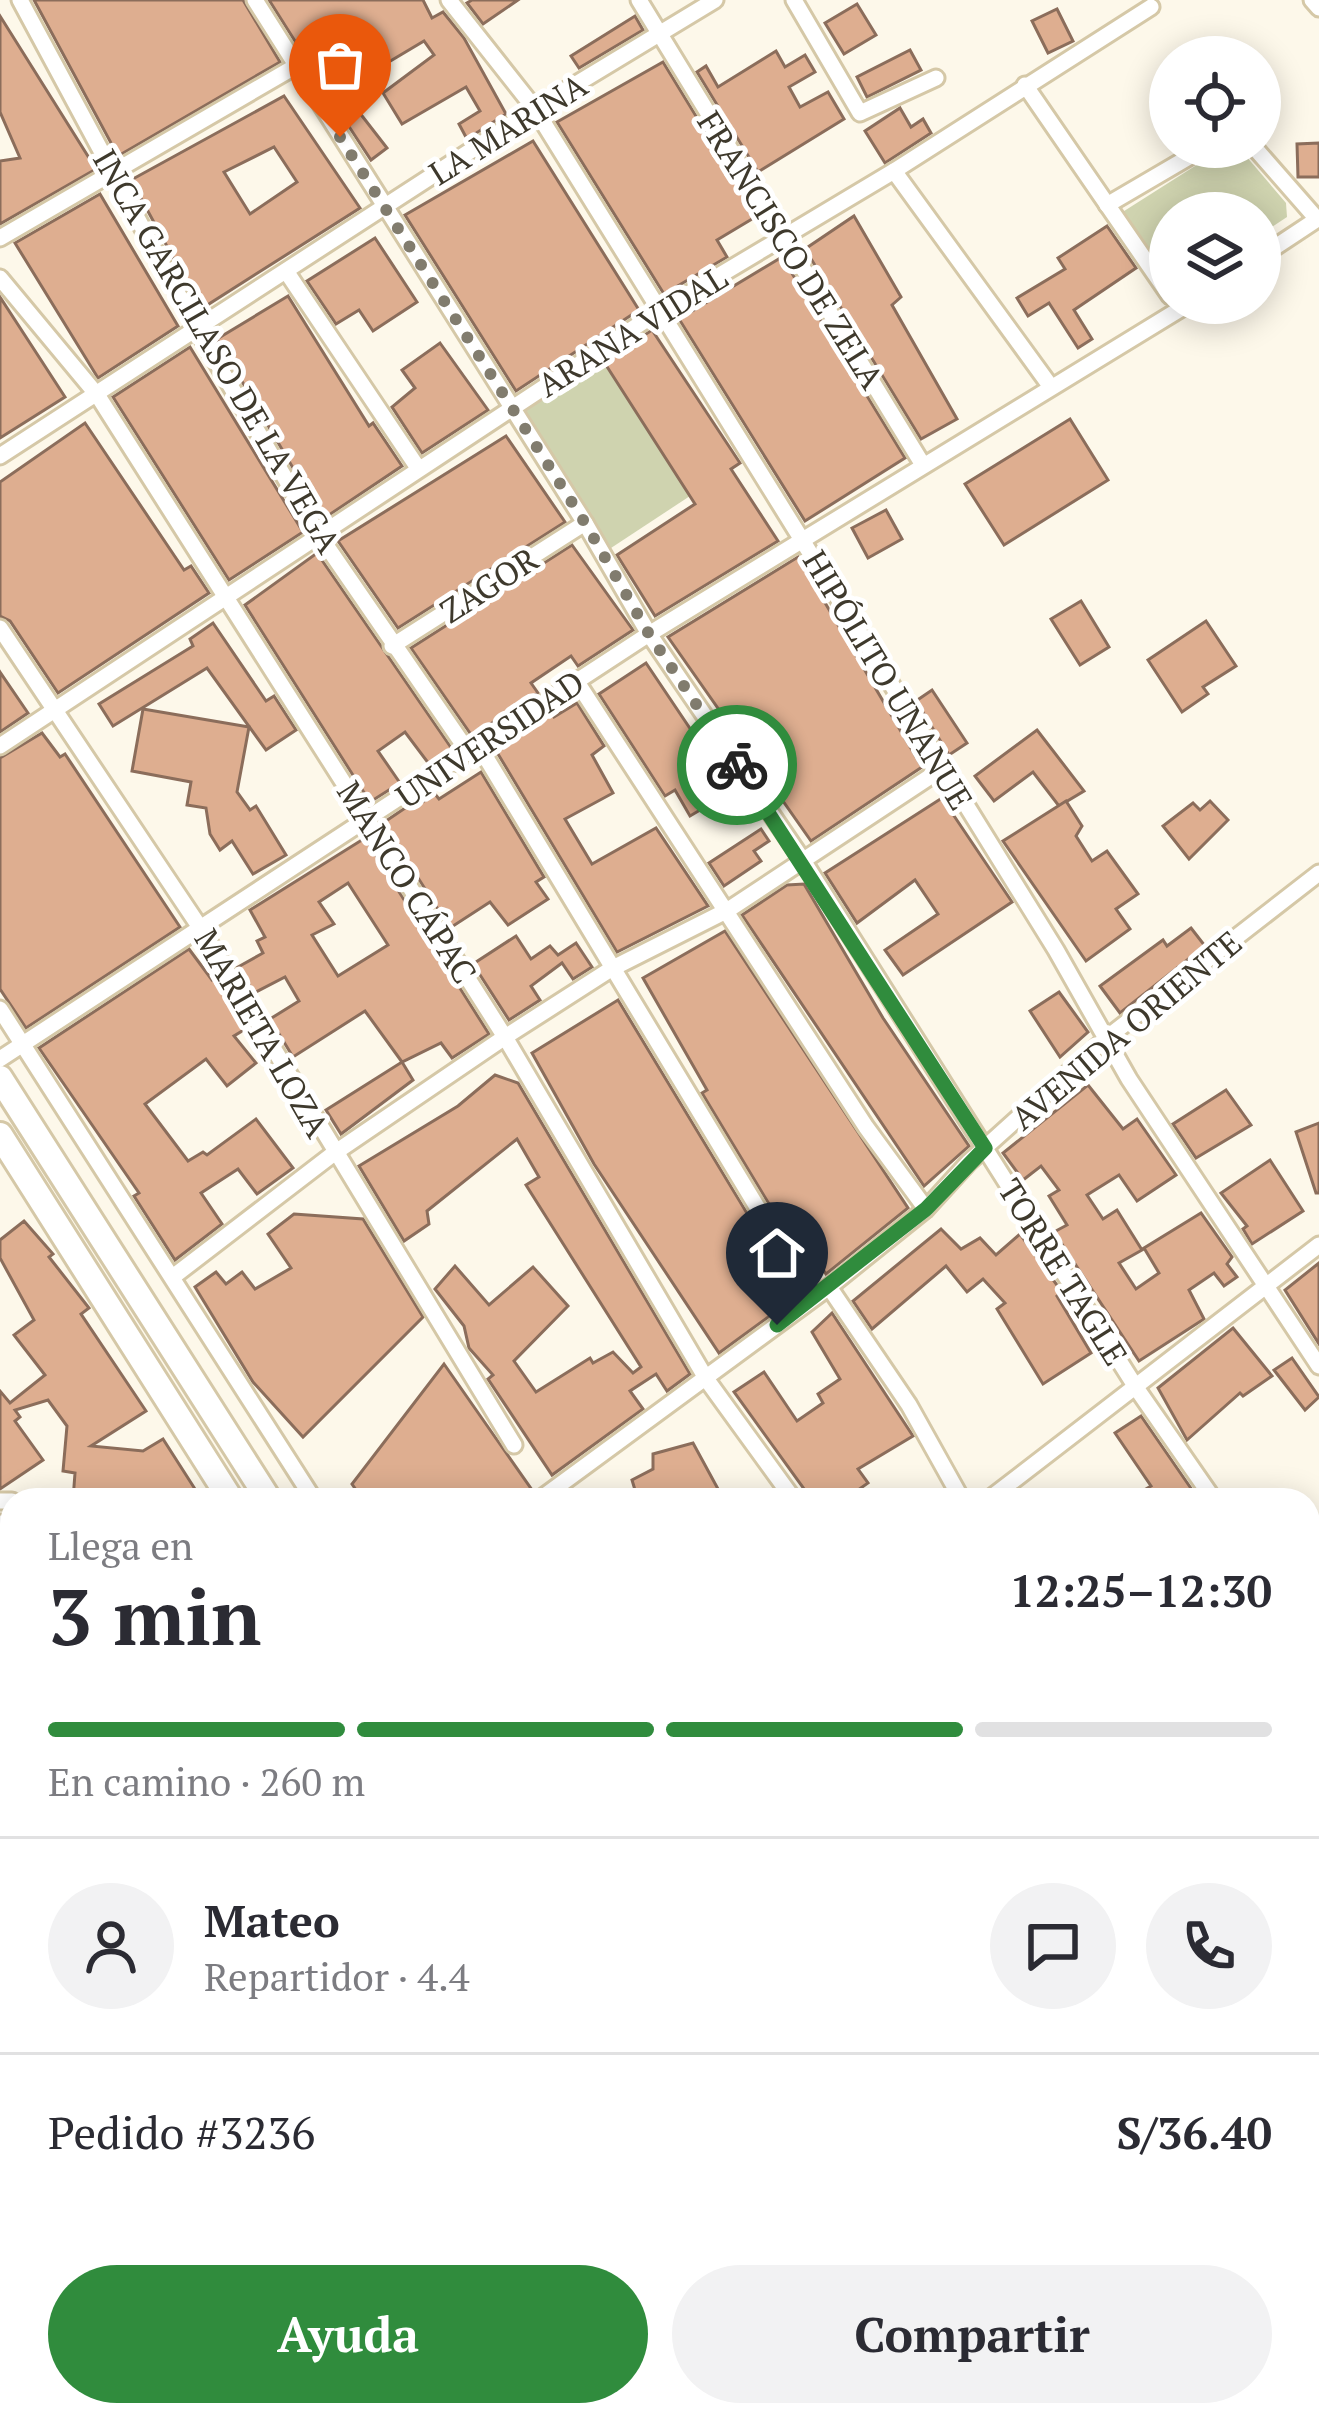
<!DOCTYPE html>
<html lang="es">
<meta charset="utf-8">
<style>
:root{--surface:#fff;--page:#f2f2f3;--text:#2b2b33;--muted:#7c7c81;--line:#e1e1e2;--accent:#308c3d}
body{margin:0;font-family:"PT Serif",serif;background:var(--page);color:var(--text);height:100vh;display:flex;flex-direction:column;font-size:45px;white-space:nowrap}
*{box-sizing:border-box;margin:0}
p{font-size:39px;color:var(--muted)}
.icon{flex:none;width:66px;height:66px;fill:none;stroke:currentColor;stroke-width:2;stroke-linecap:round;stroke-linejoin:round}
.map{position:relative;flex:1;overflow:hidden}
.sheet{position:absolute;left:0px;top:1488px;width:1320px;height:939px;display:flex;flex-direction:column;background:var(--surface);border-radius:36px 36px 0 0;box-shadow:0 6px 30px #0003}
.sheet>*{flex:none}
.buttons{position:absolute;left:1149px;top:36px;display:grid;gap:24px}
.buttons a{display:grid;place-items:center;width:132px;height:132px;border-radius:50%;background:var(--surface);box-shadow:0 6px 30px #0003;font-size:60px}
.pin{position:absolute;display:grid;place-items:center;width:102px;height:102px;color:#fff;margin:-123px -51px;border-radius:50% 50% 50% 0;rotate:-45deg;box-shadow:0 0 12px #0007}
.pin .icon{rotate:45deg}
.courier{position:absolute;display:grid;place-items:center;width:120px;height:120px;margin:-60px;border:9px solid #308c3d;border-radius:50%;background:#fff;color:#222;box-shadow:0 3px 15px #0007}
.summary em{font-style:normal;font-weight:700}
.summary div{display:flex;flex-direction:column-reverse}
.summary{display:flex;align-items:center;justify-content:space-between;height:204px;padding:0 48px}
h1{font-size:78px;font-weight:700;line-height:90px}
.bar{display:grid;grid-template-columns:repeat(4,1fr);gap:18px 12px;align-content:center;height:144px;padding:0 48px}
.bar i{height:15px;border-radius:9px;background:var(--line)}
.bar .on{background:var(--accent)}
.bar p{grid-column:span 4}
.line{display:flex;align-items:center;gap:30px;padding:0 48px;border-top:3px solid var(--line)}
.line div{flex:1}
.round{display:grid;place-items:center;flex:none;width:126px;height:126px;border-radius:63px;background:var(--page)}
.button{display:flex;gap:24px;margin-top:auto;padding:24px 48px}
.button a{flex:1;height:138px;border-radius:72px;background:var(--accent);color:#fff;font-size:48px;font-weight:700;line-height:138px;text-align:center}
.button a+a{background:var(--page);color:var(--text)}
.map>svg:first-child{display:block}
.green{fill:#cfd3af}
.building{fill:#deae90;stroke:#8b6d5b;stroke-width:3;fill-rule:evenodd}
.lines{fill:none;stroke-linecap:round;stroke-linejoin:round}
.minor-casing{stroke:#d5c8a7;stroke-width:21}
.trunk-casing{stroke:#d5c8a7;stroke-width:30}
.minor{stroke:#fff;stroke-width:15}
.trunk{stroke:#fff;stroke-width:24}
.done{stroke:#817c6e;stroke-width:12;stroke-dasharray:0 21.6}
.route{stroke:#308c3d;stroke-width:15}
.labels{text-anchor:middle;stroke-width:10;stroke-linejoin:round;paint-order:stroke}
.street-label{font-size:33px;fill:#3e392c;stroke:#fff}
</style>
<div class="map">
<svg width="1319" height="2426" viewBox="0 0 1319 2426">
<rect width="100%" height="100%" fill="#fdf8ea"/>
<g class="green">
<polygon points="1225,147 1240,149 1286,203 1287,217 1260,235 1260,213 1170,213 1170,283 1121,213"/>
<polygon points="603,362 690,496 611,548 520,408"/>
</g>
<g class="building">
<polygon points="34,0 243,0 280,62 118,156"/>
<polygon points="269,0 423,0 432,18 443,12 464,38 506,114 467,139 459,124 480,111 466,87 402,124 383,93 434,55 424,41 330,97 317,75 343,58 337,46 307,60"/>
<polygon points="472,0 518,0 483,24 467,3"/>
<polygon points="857,4 876,35 844,54 825,23"/>
<polygon points="1057,9 1073,41 1048,53 1032,21"/>
<polygon points="0,16 96,169 0,224 0,161 20,158 0,112"/>
<polygon points="635,16 643,30 579,68 571,56"/>
<polygon points="910,50 921,70 867,97 857,77"/>
<polygon points="776,51 785,67 805,55 815,72 789,87 800,107 828,92 844,119 758,172 697,72 706,66 718,87"/>
<polygon points="663,62 757,216 717,240 727,257 664,294 557,122"/>
<path d="M284,96L360,208L201,309L131,180ZM274,147L297,182L250,214L224,172Z"/>
<polygon points="900,108 911,127 923,119 931,133 885,163 865,131"/>
<polygon points="359,112 387,148 371,160 346,122"/>
<polygon points="533,141 639,310 516,391 405,215"/>
<polygon points="1319,143 1319,177 1298,177 1297,144"/>
<polygon points="100,194 178,326 98,378 15,243"/>
<polygon points="854,216 901,297 892,305 957,419 921,439 805,249"/>
<polygon points="1107,226 1136,268 1074,310 1092,339 1078,348 1049,303 1028,316 1017,298 1065,269 1058,258"/>
<polygon points="375,238 417,302 373,331 359,310 336,324 307,281"/>
<polygon points="782,257 905,458 805,521 679,319"/>
<polygon points="288,296 369,426 373,423 402,466 323,519 217,339"/>
<polygon points="0,297 65,397 0,438"/>
<polygon points="652,330 740,463 731,469 778,541 655,616 617,555 695,504 604,362"/>
<polygon points="440,343 488,410 422,453 392,407 415,388 402,370"/>
<polygon points="190,347 303,532 229,580 113,397"/>
<polygon points="1070,419 1108,480 1004,545 965,484"/>
<polygon points="85,423 184,570 191,566 209,593 58,693 10,621 0,616 0,482"/>
<polygon points="506,436 565,522 398,628 338,541"/>
<polygon points="886,510 902,539 868,558 852,528"/>
<polygon points="572,545 633,630 578,666 571,656 531,683 538,693 472,736 411,648"/>
<polygon points="317,553 452,749 429,764 405,732 378,751 400,783 370,802 245,605"/>
<polygon points="798,557 922,767 811,841 668,637"/>
<polygon points="1081,601 1109,647 1080,665 1051,619"/>
<polygon points="1206,621 1236,666 1203,687 1208,694 1182,712 1148,660"/>
<polygon points="213,623 266,701 274,696 296,730 266,750 207,668 113,726 99,704 193,646 190,639"/>
<polygon points="646,663 732,791 690,816 675,790 665,796 599,694"/>
<polygon points="0,672 28,713 0,732"/>
<polygon points="932,690 967,743 949,755 916,701"/>
<polygon points="577,703 604,746 592,755 613,793 565,819 592,864 656,828 708,906 617,952 495,749 551,712 554,717"/>
<polygon points="143,709 249,727 237,792 250,810 256,806 286,855 253,874 232,841 220,850 210,834 206,808 187,805 191,782 132,771"/>
<polygon points="1037,730 1084,791 1059,806 1033,772 994,801 975,776"/>
<polygon points="42,733 60,757 65,754 180,927 26,1028 0,989 0,758"/>
<polygon points="481,772 544,877 536,882 548,899 508,925 490,902 450,928 383,823 414,802 416,806 435,794 439,799"/>
<polygon points="942,798 1012,902 903,975 885,950 938,914 915,880 857,923 825,873"/>
<polygon points="1066,801 1082,826 1076,836 1092,861 1107,851 1138,894 1116,909 1130,929 1086,961 1003,841"/>
<polygon points="1210,801 1228,820 1189,859 1163,826 1193,803 1200,810"/>
<polygon points="761,829 769,841 754,851 761,861 724,886 709,863"/>
<path d="M365,838L489,1034L452,1058L441,1043L402,1062L365,1011L293,1057L270,1019L299,1001L285,977L254,993L238,967L263,953L257,941L265,937L250,910ZM348,883L388,945L338,976L312,935L334,924L319,902Z"/>
<polygon points="804,884 883,1018 969,1146 924,1186 742,915 787,885"/>
<polygon points="1191,928 1205,946 1120,1013 1100,986 1163,940 1167,946"/>
<polygon points="725,931 908,1208 826,1274 822,1268 813,1277 702,1093 707,1090 643,978"/>
<polygon points="516,936 531,959 550,946 558,955 576,943 592,967 573,979 562,963 531,986 540,1000 509,1020 473,964"/>
<polygon points="189,949 212,980 216,978 247,1028 234,1036 256,1063 227,1086 206,1059 145,1104 188,1161 203,1152 207,1155 256,1119 293,1168 257,1194 238,1169 201,1193 222,1224 175,1260 134,1196 139,1193 39,1048"/>
<polygon points="1059,992 1088,1032 1060,1057 1030,1011"/>
<polygon points="618,1000 797,1296 719,1353 594,1164 532,1053"/>
<polygon points="402,1062 413,1080 341,1134 326,1110"/>
<polygon points="495,1075 518,1083 690,1374 667,1391 656,1374 630,1391 643,1409 552,1475 488,1379 493,1375 469,1348 464,1326 435,1289 455,1266 489,1305 533,1267 568,1306 514,1361 536,1392 590,1358 593,1363 613,1352 633,1373 641,1367 526,1185 539,1177 517,1139 427,1211 429,1224 404,1241 359,1166 458,1106"/>
<polygon points="1088,1085 1123,1129 1137,1119 1176,1175 1137,1201 1119,1175 1087,1195 1103,1219 1117,1210 1142,1250 1119,1263 1136,1289 1159,1273 1144,1248 1201,1213 1232,1257 1227,1264 1237,1277 1224,1286 1214,1273 1189,1290 1204,1319 1139,1361 1054,1232 1067,1225 1049,1196 1059,1190 1041,1166 1023,1180 1003,1153"/>
<polygon points="1226,1090 1251,1125 1196,1158 1173,1124"/>
<polygon points="1319,1123 1319,1193 1316,1193 1296,1132"/>
<polygon points="1270,1160 1303,1211 1252,1244 1243,1229 1247,1226 1221,1193"/>
<polygon points="294,1214 363,1219 423,1317 303,1437 253,1382 195,1287 216,1272 226,1284 242,1272 255,1289 291,1268 268,1234"/>
<polygon points="24,1221 53,1254 49,1257 89,1308 81,1314 146,1411 91,1446 143,1451 163,1439 202,1500 73,1500 75,1473 63,1471 67,1426 48,1400 15,1410 20,1417 15,1421 43,1460 0,1489 0,1391 10,1403 45,1375 14,1335 34,1320 0,1258 0,1240"/>
<polygon points="941,1229 961,1249 980,1238 996,1255 1020,1234 1062,1292 1057,1296 1091,1353 1043,1384 997,1309 1005,1303 983,1279 967,1292 946,1266 872,1329 853,1301"/>
<polygon points="1319,1263 1319,1344 1285,1290"/>
<polygon points="832,1313 913,1436 858,1469 868,1483 844,1500 812,1500 734,1392 764,1372 797,1421 823,1403 818,1394 840,1379 812,1332"/>
<polygon points="1233,1328 1272,1376 1243,1396 1240,1393 1187,1440 1158,1388"/>
<polygon points="1292,1358 1319,1397 1305,1410 1274,1370"/>
<polygon points="444,1364 532,1490 527,1500 363,1500 352,1484"/>
<polygon points="1141,1416 1199,1500 1127,1500 1151,1486 1115,1433"/>
<polygon points="693,1443 724,1500 638,1500 632,1480 653,1469 653,1454"/>
</g>
<g class="lines">
<g class="minor-casing">
<g id="minor">
<polyline points="20,0 198,331 317,532 469,753"/>
<polyline points="255,0 585,523 649,634 804,862 1137,1389 1214,1500"/>
<polyline points="449,0 535,109 1056,950 1129,1079 1319,1366"/>
<polyline points="639,0 923,465"/>
<polyline points="794,0 860,113 936,78"/>
<polyline points="1312,0 1319,8"/>
<polyline points="1025,85 1170,296"/>
<polyline points="1254,147 1317,219"/>
<polyline points="894,171 1051,387"/>
<polyline points="1107,205 1206,147"/>
<polyline points="0,238 296,66"/>
<polyline points="1260,257 1319,218"/>
<polyline points="286,271 418,468"/>
<polyline points="0,278 98,396 505,1037 707,1380 794,1500"/>
<polyline points="0,456 535,109 715,0"/>
<polyline points="0,628 201,929 514,1445"/>
<polyline points="392,646 585,523"/>
<polyline points="577,682 866,1127 926,1209"/>
<polyline points="0,746 658,312 894,171 1151,7"/>
<polyline points="479,746 812,1298"/>
<polyline points="0,1009 314,1500"/>
<polyline points="0,1059 649,634 1190,303"/>
<polyline points="174,1276 333,1154 505,1037 611,969 728,910 940,770"/>
<polyline points="829,1287 909,1405 962,1500"/>
<polyline points="539,1500 829,1287 926,1209 969,1162 1108,1037 1319,873"/>
<polyline points="988,1500 1319,1245"/>
<polyline points="0,1501 12,1501"/>
<polyline points="0,1523 12,1549"/>
<polyline points="0,1591 12,1584"/>
<polyline points="1308,1665 1319,1685"/>
<polyline points="0,1899 12,1917"/>
<polyline points="0,1972 12,1960"/>
<polyline points="1308,2067 1319,2044"/>
<polyline points="0,2163 12,2174"/>
<polyline points="1308,2163 1319,2168"/>
<polyline points="1308,2279 1319,2296"/>
<polyline points="0,2326 12,2345"/>
<polyline points="1308,2337 1319,2330"/>
<polyline points="56,2415 63,2426"/>
<polyline points="304,2415 309,2426"/>
<polyline points="582,2415 590,2426"/>
<polyline points="270,2426 290,2415"/>
<polyline points="532,2426 550,2415"/>
<polyline points="791,2426 810,2415"/>
<polyline points="1168,2426 1185,2415"/>
</g>
</g>
<g class="trunk-casing">
<g id="trunk">
<polyline points="0,1078 269,1500"/>
<polyline points="0,1135 231,1500"/>
<polyline points="914,2415 919,2426"/>
</g>
</g>
<use href="#minor" class="minor"/>
<use href="#trunk" class="trunk"/>
</g>
<g class="lines">
<polyline class="done" points="340,137 585,523 649,634 737,765"/>
<polyline class="route" points="737,765 985,1148 926,1209 777,1325"/>
</g>
<g class="labels">
<g class="street-label">
<text transform="translate(508 129) rotate(-32)" y="12">LA MARINA</text>
<text transform="translate(791 250) rotate(58)" y="12">FRANCISCO DE ZELA</text>
<text transform="translate(632 331) rotate(-32)" y="12">ARANA VIDAL</text>
<text transform="translate(217 351) rotate(60)" y="12">INCA GARCILASO DE LA VEGA</text>
<text transform="translate(489 585) rotate(-33)" y="12">ZAGOR</text>
<text transform="translate(888 680) rotate(59)" y="12">HIPÓLITO UNANUE</text>
<text transform="translate(490 739) rotate(-34)" y="12">UNIVERSIDAD</text>
<text transform="translate(407 882) rotate(58)" y="12">MANCO CÁPAC</text>
<text transform="translate(1126 1030) rotate(-40)" y="12">AVENIDA ORIENTE</text>
<text transform="translate(262 1033) rotate(60)" y="12">MARIETA LOZA</text>
<text transform="translate(1063 1272) rotate(58)" y="12">TORRE TAGLE</text>
</g>
</g>
</svg>
<div class="buttons">
<a><svg class="icon" aria-label="locate" viewBox="0 0 24 24"><circle cx="12" cy="12" r="6"/><path d="M12 2v4M12 18v4M2 12h4M18 12h4"/></svg></a>
<a><svg class="icon" aria-label="layers" viewBox="0 0 24 24"><path d="M12 4l9 5-9 5-9-5zM3 14l9 5 9-5"/></svg></a>
</div>
<div class="pin" style="left:340px;top:137px;background:#ea580c"><svg class="icon" aria-label="bag" viewBox="0 0 24 24"><path d="M5 8h14l-1 12H6zM9 8a3 3 0 0 1 6 0"/></svg></div>
<div class="pin" style="left:777px;top:1325px;background:#1f2937"><svg class="icon" aria-label="home" viewBox="0 0 24 24"><path d="M3 11l9-7 9 7M6 9v11h12V9"/></svg></div>
<div class="courier" style="left:737px;top:765px"><svg class="icon" aria-label="bike" viewBox="0 0 24 24"><circle cx="6" cy="16" r="4"/><circle cx="18" cy="16" r="4"/><path d="M6 16l4-8h5l3 8M10 8l3 8H6M13 5h3"/></svg></div>
<section class="sheet">
<div class="summary"><div><h1>3 min</h1><p>Llega en</p></div><em>12:25–12:30</em></div>
<div class="bar"><i class="on"></i><i class="on"></i><i class="on"></i><i></i><p>En camino · 260 m</p></div>
<div class="line" style="height:216px"><a class="round"><svg class="icon" aria-label="person" viewBox="0 0 24 24"><circle cx="12" cy="8" r="4"/><path d="M4 21q1-7 8-7t8 7"/></svg></a><div><b>Mateo</b><p>Repartidor · 4.4</p></div><a class="round"><svg class="icon" aria-label="chat" viewBox="0 0 24 24"><path d="M4 5h16v11H9l-5 4z"/></svg></a><a class="round"><svg class="icon" aria-label="phone" viewBox="0 0 24 24"><path d="M5 4h4l2 5-3 2q2 4 5 5l2-3 5 2v4C11 20 4 13 5 4z"/></svg></a></div>
<div class="line" style="height:156px"><div>Pedido #3236</div><b>S/36.40</b></div>
<div class="button"><a>Ayuda</a><a>Compartir</a></div>
</section>
</div>
